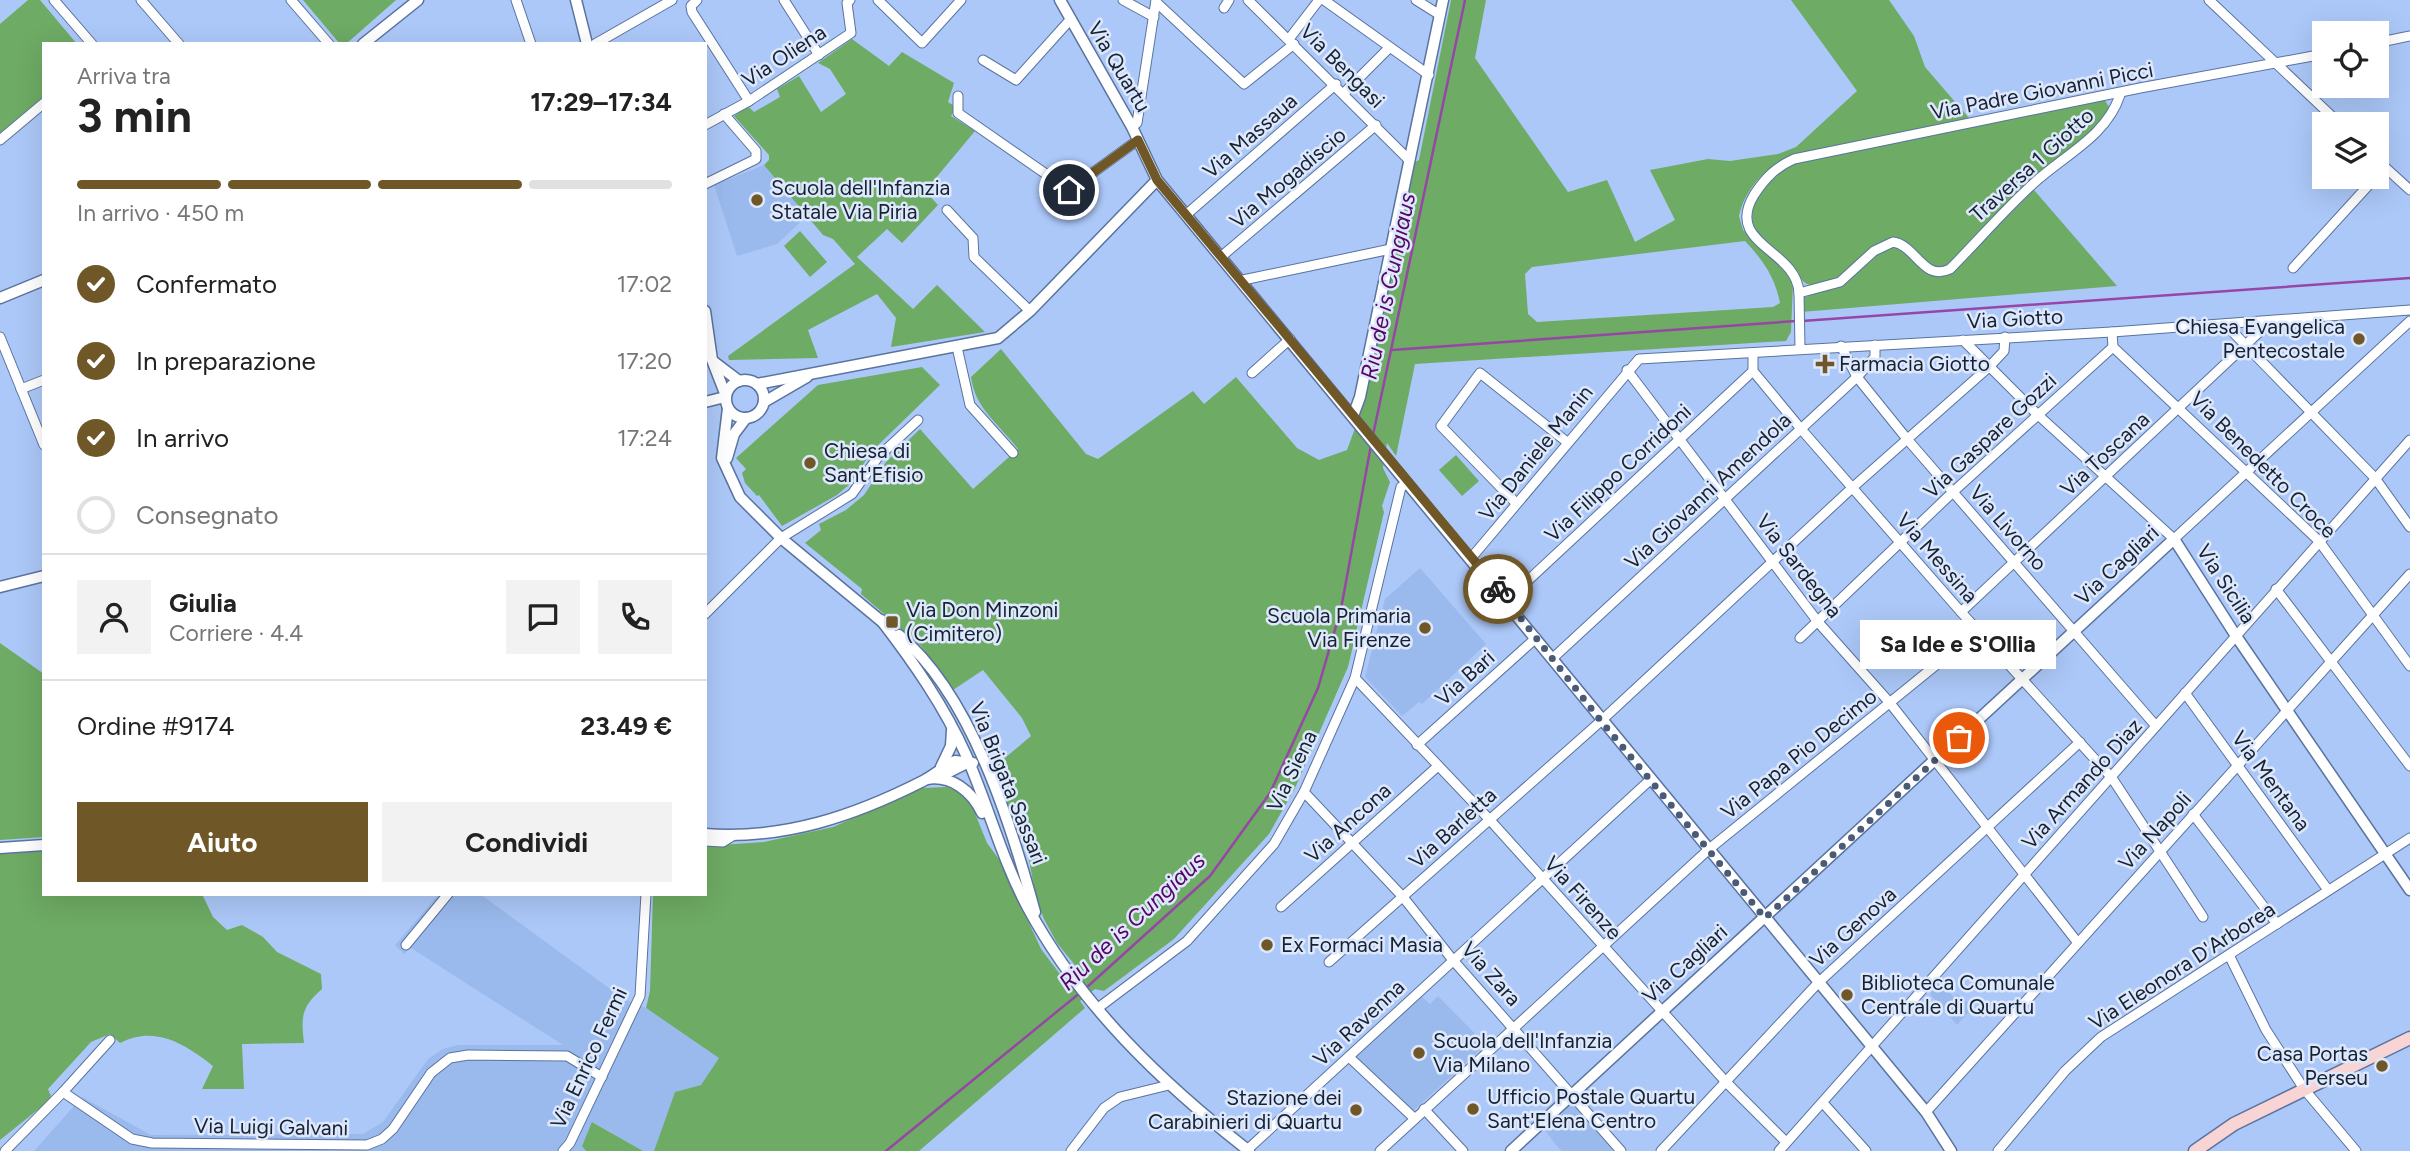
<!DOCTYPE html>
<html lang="it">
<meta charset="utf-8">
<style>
:root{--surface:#fff;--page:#f2f2f2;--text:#222;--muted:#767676;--line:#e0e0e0;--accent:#705728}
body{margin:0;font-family:Figtree,sans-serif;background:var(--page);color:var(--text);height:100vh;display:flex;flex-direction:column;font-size:26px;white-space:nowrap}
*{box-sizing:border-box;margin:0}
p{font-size:23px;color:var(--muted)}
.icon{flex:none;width:38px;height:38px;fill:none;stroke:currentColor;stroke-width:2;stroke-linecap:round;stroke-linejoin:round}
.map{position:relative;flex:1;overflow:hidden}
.panel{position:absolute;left:42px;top:42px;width:665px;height:854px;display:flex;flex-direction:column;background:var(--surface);border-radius:0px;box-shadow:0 7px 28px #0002}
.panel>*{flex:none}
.fabs{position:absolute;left:2312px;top:21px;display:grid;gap:14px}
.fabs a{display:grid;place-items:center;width:77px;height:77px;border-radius:0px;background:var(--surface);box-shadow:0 7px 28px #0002;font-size:35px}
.pin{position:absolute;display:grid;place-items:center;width:60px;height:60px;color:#fff;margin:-30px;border:4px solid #fff;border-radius:50%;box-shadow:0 2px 7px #0007}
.courier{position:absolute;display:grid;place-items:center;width:70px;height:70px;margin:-35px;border:5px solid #705728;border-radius:50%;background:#fff;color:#222;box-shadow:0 2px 9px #0007}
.bubble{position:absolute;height:49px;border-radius:0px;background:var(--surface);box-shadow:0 7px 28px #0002;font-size:23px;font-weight:700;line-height:49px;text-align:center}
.overview em{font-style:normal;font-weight:700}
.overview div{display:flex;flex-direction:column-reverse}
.overview{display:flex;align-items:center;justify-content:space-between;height:119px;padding:0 35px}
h1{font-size:46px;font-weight:700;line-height:52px}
.bar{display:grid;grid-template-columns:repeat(4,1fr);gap:10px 7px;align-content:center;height:84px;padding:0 35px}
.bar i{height:9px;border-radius:5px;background:var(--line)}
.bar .active{background:var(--accent)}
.bar p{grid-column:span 4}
.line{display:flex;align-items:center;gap:18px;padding:0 35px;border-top:2px solid var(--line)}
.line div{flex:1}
.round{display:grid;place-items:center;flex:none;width:74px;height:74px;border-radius:0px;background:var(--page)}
ol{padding:0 35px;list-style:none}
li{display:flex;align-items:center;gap:21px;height:77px}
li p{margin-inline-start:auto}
li .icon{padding:7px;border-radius:50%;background:var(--accent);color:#fff;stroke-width:4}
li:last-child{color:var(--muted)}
li i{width:38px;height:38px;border:4px solid var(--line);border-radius:50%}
.cta{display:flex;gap:14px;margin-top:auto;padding:14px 35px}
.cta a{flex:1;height:80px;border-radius:0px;background:var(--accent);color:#fff;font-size:28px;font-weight:700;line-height:80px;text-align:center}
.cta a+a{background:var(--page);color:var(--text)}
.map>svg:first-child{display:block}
.built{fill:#9abaed}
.green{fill:#6eab64;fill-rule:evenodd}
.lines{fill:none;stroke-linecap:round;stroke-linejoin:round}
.stream{stroke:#9746a7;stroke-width:2.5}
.minor-casing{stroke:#5a739f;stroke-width:11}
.tertiary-casing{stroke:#5a739f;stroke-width:13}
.secondary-casing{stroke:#5a739f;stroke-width:15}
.minor{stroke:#fff;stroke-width:9}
.tertiary{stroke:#fff;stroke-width:10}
.secondary{stroke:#f9d4d4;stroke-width:12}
.done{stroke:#4a5b77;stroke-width:7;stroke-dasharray:0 12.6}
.route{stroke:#705728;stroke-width:9}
.poi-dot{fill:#705728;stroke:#dde8fc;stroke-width:2.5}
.labels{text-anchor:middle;stroke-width:5;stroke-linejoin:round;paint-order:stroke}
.street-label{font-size:21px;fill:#162132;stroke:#dde8fc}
.poi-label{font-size:21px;fill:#162132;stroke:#dde8fc;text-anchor:start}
.water-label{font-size:23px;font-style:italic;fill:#580366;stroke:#dde8fc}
</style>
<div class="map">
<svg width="2410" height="1151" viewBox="0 0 2410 1151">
<rect width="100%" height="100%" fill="#acc8f8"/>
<g class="built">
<polygon points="764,165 807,216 777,244 737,256 714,185"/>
<polygon points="1420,568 1486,644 1422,704 1419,702 1402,716 1365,677 1385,599"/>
<polygon points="439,894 480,894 624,999 644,1007 720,1058 701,1085 675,1092 654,1151 643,1151 593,1122 582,1145 586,1151 34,1151 82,1097 151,1135 363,1134 383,1122 428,1059 443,1049 458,1045 563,1045 411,948 404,954 395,945"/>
<polygon points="1939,983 1954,997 1957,994 1973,1007 1957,1025 1930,994"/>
<polygon points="1421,996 1430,1004 1438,996 1488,1047 1483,1047 1412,1112 1356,1057"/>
<polygon points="1574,1101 1614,1148 1611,1151 1562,1151 1556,1145 1544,1129"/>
</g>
<g class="green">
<polygon points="28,0 40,0 77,44 44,44 44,96 0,133 0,24"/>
<polygon points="303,0 396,0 346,44 340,44"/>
<path d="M1451,0H1486L1475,58L1568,192L1607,180L1635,242L1675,220L1650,170L1708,159L1730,161L1778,154L1796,147L1857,91L1791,0H1889L1914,36L1925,67L1969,118L1792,156C1766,166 1745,189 1739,216L1743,230L1786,271L1793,283L1791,332L1786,341L1415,364L1396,456L1387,443L1383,468L1390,482L1382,506L1384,512L1348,667L1295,788L1269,834L1174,939L1104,991L1095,989L1080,1001L1085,1008L919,1151H654L675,1092L701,1085L719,1058L646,1008L650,991L653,894H705V846L764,842L833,827L922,788L947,787L957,791L972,806L987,843L1001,862L1041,949L1068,985L1083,975L1057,943L1044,919L1037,903L1027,849L993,768L1031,736L1022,718L983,670L953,690L921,646L861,594L862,589L805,543L821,530L819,524L846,510L864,495L886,462L920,429L973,489L1018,449C1000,425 975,409 971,377L1001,349L1086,454L1098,459L1193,391L1204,404L1236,377L1297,448L1319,460L1347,450L1362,409L1413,163L1419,160ZM1745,241C1763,260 1775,277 1780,303L1773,307L1537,322L1528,314L1525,274L1532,267Z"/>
<polygon points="852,39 889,66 902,52 954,83 948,102 956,107 951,116 975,131 925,191 938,205 906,239 902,243 887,229 857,257 913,309 937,285 985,332 891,347 896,318 877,294 808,330 818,358 729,360 728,356 855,264 833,239 823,235 764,165 769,160 769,155 734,116 748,106 754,112 780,97 777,89 799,76 821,112 846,94 830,69 818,63"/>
<path d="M2104,99L2109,107L2105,119L1955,260L1940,268C1919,265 1914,241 1893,239C1862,246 1849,281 1815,285C1801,286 1800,274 1792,265C1784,256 1772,250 1763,241C1735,213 1767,179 1792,163Z"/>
<path d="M2034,190L2117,286L1801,312L1803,298L1846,283L1884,249L1895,246C1915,256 1923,279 1949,274Z"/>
<polygon points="800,231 827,262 810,277 784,246"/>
<polygon points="922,367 940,385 872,451 850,484 837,495 782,526 759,495 757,496 745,483 742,473 746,469 736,458 818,385"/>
<polygon points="1456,455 1479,481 1462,496 1439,470"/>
<polygon points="0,643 44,674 44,837 0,840"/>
<path d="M44,851V894H202L213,917L227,930L242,925L263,937L277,952L321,974L322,989C301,1007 301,1017 304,1043L242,1044L244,1089H202L213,1066C185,1044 155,1025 120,1043L110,1034L91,1042L48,1089L51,1096L46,1103L0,1140V854Z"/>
<polygon points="592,1122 643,1151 586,1151 582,1146"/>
</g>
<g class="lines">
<g class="stream">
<polyline points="1802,321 2410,278"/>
<polyline points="1392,350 1796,321"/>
<polyline points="1373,435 1465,0"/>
<polyline points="1086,988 1210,876 1270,793 1318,688 1341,609 1371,445"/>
<polyline points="886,1151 1081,992"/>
</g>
<g class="minor-casing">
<g id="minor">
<polyline points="54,0 92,44"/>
<polyline points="141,0 179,44"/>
<polyline points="291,0 329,44"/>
<polyline points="516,0 531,44"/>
<polyline points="697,0 691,6 692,12 749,101"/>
<polyline points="784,0 819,55"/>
<polyline points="878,0 922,43 961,0"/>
<polyline points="1123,0 1154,17"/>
<polyline points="1248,0 1409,160"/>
<polyline points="1324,0 1429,75"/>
<polyline points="1416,0 1440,15"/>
<polyline points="2209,0 2340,124"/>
<polyline points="1156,2 1244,84 1294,44"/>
<polyline points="1224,8 1229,0"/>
<polyline points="1289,39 1319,0"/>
<polyline points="2376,43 2410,36"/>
<polyline points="595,44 672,0"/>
<polyline points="983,60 1016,80 1069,21"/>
<polyline points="1344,93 1389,48"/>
<polyline points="958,96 958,113 1069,190 1138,140"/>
<polyline points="705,125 749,101 851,33 847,3 850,0"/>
<polyline points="1132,127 1137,123 1156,0"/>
<polyline points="0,140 44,103"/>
<polyline points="2376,159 2410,190"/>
<polyline points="705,184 756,159 756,151 724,114"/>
<polyline points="947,210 973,238 974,257 1030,311"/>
<polyline points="1187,214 1336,84"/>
<polyline points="1222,256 1376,125"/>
<polyline points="2293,268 2376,177"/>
<polyline points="1243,280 1391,249"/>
<path d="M1799,293C1797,249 1724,245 1754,195C1765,178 1776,167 1794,159L2140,88L2324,54"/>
<polyline points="2225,324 2375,478 2410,527"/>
<polyline points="2112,332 2113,347 2319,541 2410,666"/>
<polyline points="0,337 44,445"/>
<polyline points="1963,340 2037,414 2174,539 2410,321"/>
<polyline points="1841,346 1857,377 1907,439 2156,726"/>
<polyline points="957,347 970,405 1013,453"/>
<path d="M1800,349L1799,293L1840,282L1874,251L1893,242C1916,245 1923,282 1950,269C1978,241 2004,210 2034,183C2064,155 2106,137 2120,95"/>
<polyline points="1753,353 1753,371 1801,429 1961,612 2112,778 2203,917"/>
<polyline points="1627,370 1818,622 1890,703 2078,943"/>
<polyline points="1252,373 1290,339"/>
<polyline points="21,389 44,380"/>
<polyline points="1516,503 1441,426 1480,373 1567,442"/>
<polyline points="1472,557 1639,359 2112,332 2410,310"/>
<polyline points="2276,589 2410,766"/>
<polyline points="1507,600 1753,371"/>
<polyline points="1961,612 2271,321"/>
<polyline points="705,614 781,538 852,494 878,457 918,420"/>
<polyline points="1800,638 1954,491 2113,347"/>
<polyline points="1553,658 1857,377 1875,357 1875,345"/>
<polyline points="1355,678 1489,819 1726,1082 1786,1142"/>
<polyline points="2185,693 2328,890"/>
<polyline points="1417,745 1536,638"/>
<polyline points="1304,792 1403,897 1452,959 1621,1151"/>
<polyline points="2193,814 2277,924"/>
<polyline points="705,841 723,842 734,835"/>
<polyline points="1281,907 1438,766"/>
<polyline points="406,945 448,894"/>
<polyline points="2229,955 2266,1030 2304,1089 2356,1151"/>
<polyline points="1329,962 1601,721 1852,488 1989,367 2004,351 2005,337"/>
<polyline points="1098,1008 1187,941 1274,844 1304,792 1355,678 1401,487 1408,483"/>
<polyline points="110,1040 63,1092 132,1139 152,1143 367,1145 382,1139 393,1129 431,1073 450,1058 468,1055 567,1056 602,1077"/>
<polyline points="1349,1057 1414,1118"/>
<polyline points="1823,1103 1866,1151"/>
<polyline points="1424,1109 1463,1151"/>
<polyline points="1926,1112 2410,574"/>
<polyline points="1247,1150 1650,780"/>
<polyline points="5,1151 63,1092"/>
<polyline points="563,1151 570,1143 640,996 646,894"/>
<polyline points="1071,1151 1104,1108 1120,1097 1169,1085"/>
<polyline points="1380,1151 1708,850 1978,631"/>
<polyline points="1661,1151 1818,983 2080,742"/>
<polyline points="1779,1151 2410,440"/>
<polyline points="1998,1151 2065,1071 2101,1037 2410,838"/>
</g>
</g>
<g class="tertiary-casing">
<g id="tertiary">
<polyline points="576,0 587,44"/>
<polyline points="1060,0 1132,127 1157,180 1926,1112 1951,1151"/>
<polyline points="363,44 418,0"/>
<polyline points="0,298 44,280"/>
<polyline points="705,311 712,360 726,396"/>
<polyline points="714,362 739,381"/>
<circle cx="745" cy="399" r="19"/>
<polyline points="757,384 998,338 1030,311 1157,180"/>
<polyline points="705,402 725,397"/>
<polyline points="764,402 807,377"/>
<polyline points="728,408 722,458 740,497 781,538 886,625"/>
<polyline points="1353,416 1360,397 1443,0"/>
<polyline points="727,458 734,434 746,418"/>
<polyline points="0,587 44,576"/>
<path d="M881,620C914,663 944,706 966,755C988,805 1002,860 1028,908C1081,1006 1162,1083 1249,1151"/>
<path d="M899,635C971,694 1011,824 1035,912"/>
<polyline points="941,767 951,746 952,730"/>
<polyline points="939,777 969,762"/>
<path d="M927,779C951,775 972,791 982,813"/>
<path d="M705,834C784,840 854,816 923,781C935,775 944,766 955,761L973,763"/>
<polyline points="0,848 44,845"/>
<polyline points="1511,1151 2174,539 2236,636 2410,890"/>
</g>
</g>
<g class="secondary-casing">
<polyline id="secondary" points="2195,1151 2234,1124 2410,1038"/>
</g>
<use href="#minor" class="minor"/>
<use href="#tertiary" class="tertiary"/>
<use href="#secondary" class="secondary"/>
</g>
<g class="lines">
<polyline class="done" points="1498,589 1601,721 1765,918 1959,738"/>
<polyline class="route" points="1069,190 1138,140 1157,180 1498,589"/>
</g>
<g class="poi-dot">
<circle cx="757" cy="200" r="7"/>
<circle cx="2359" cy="339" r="7"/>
<path d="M1821.5 353.5h7v7h7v7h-7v7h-7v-7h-7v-7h7z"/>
<circle cx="810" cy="463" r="7"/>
<rect x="885" y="615" width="14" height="14" rx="3.5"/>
<circle cx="1425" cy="628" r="7"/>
<circle cx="1267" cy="945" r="7"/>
<circle cx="1847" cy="995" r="7"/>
<circle cx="1419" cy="1053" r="7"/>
<circle cx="2382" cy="1066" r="7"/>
<circle cx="1473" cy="1109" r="7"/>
<circle cx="1356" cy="1110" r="7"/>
</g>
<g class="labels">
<g class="street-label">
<text transform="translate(784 56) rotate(-33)" y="7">Via Oliena</text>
<text transform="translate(1342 66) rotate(45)" y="7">Via Bengasi</text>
<text transform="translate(1119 67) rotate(59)" y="7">Via Quartu</text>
<text transform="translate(2042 91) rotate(-11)" y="7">Via Padre Giovanni Picci</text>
<text transform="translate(1250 136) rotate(-41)" y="7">Via Massaua</text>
<text transform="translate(2032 165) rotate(-42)" y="7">Traversa 1 Giotto</text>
<text transform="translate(1288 178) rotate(-40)" y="7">Via Mogadiscio</text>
<text transform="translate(2015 319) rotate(-3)" y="7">Via Giotto</text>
<text transform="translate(1990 436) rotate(-43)" y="7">Via Gaspare Gozzi</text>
<text transform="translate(1536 453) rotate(-51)" y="7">Via Daniele Manin</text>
<text transform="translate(2105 454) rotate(-43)" y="7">Via Toscana</text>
<text transform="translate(2263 465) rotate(45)" y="7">Via Benedetto Croce</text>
<text transform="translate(1618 473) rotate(-43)" y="7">Via Filippo Corridoni</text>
<text transform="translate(1708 491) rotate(-43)" y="7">Via Giovanni Amendola</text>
<text transform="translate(2008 528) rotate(49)" y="7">Via Livorno</text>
<text transform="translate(1937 558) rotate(49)" y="7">Via Messina</text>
<text transform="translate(2117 565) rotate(-43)" y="7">Via Cagliari</text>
<text transform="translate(1799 566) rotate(52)" y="7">Via Sardegna</text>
<text transform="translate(2226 584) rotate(57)" y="7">Via Sicilia</text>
<text transform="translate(1465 678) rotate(-42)" y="7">Via Bari</text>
<text transform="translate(1799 754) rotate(-39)" y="7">Via Papa Pio Decimo</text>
<text transform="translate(1292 771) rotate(-64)" y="7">Via Siena</text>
<text transform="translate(2271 781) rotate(54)" y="7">Via Mentana</text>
<text transform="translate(1008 783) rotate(68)" y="7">Via Brigata Sassari</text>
<text transform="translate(2082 784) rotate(-48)" y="7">Via Armando Diaz</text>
<text transform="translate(1348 823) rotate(-42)" y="7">Via Ancona</text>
<text transform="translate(1453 828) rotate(-42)" y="7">Via Barletta</text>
<text transform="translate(2155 831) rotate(-48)" y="7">Via Napoli</text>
<text transform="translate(1583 898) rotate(48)" y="7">Via Firenze</text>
<text transform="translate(1853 927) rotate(-42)" y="7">Via Genova</text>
<text transform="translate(1685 964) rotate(-42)" y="7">Via Cagliari</text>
<text transform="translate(2182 966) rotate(-33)" y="7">Via Eleonora D'Arborea</text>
<text transform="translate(1491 974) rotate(48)" y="7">Via Zara</text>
<text transform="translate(1359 1023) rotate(-43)" y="7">Via Ravenna</text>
<text transform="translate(589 1058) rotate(-65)" y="7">Via Enrico Fermi</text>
<text transform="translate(271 1127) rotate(1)" y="7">Via Luigi Galvani</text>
</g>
<g class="poi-label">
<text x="771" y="195">Scuola dell'Infanzia<tspan x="771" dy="24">Statale Via Piria</tspan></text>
<text x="2345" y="334" text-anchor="end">Chiesa Evangelica<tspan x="2345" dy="24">Pentecostale</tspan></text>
<text x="1839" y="371">Farmacia Giotto</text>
<text x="824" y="458">Chiesa di<tspan x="824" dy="24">Sant'Efisio</tspan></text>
<text x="906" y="617">Via Don Minzoni<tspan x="906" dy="24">(Cimitero)</tspan></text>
<text x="1411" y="623" text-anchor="end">Scuola Primaria<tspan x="1411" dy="24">Via Firenze</tspan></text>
<text x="1281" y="952">Ex Formaci Masia</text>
<text x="1861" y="990">Biblioteca Comunale<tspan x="1861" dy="24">Centrale di Quartu</tspan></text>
<text x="1433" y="1048">Scuola dell'Infanzia<tspan x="1433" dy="24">Via Milano</tspan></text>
<text x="2368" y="1061" text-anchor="end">Casa Portas<tspan x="2368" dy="24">Perseu</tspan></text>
<text x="1487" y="1104">Ufficio Postale Quartu<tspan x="1487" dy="24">Sant'Elena Centro</tspan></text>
<text x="1342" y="1105" text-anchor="end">Stazione dei<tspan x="1342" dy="24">Carabinieri di Quartu</tspan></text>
</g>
<g class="water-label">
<text transform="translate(1388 286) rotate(-78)" y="8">Riu de is Cungiaus</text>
<text transform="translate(1132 921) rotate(-43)" y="8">Riu de is Cungiaus</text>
</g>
</g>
</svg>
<div class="fabs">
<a><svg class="icon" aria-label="locate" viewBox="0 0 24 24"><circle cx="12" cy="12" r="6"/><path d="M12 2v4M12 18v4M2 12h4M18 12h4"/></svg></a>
<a><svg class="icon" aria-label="layers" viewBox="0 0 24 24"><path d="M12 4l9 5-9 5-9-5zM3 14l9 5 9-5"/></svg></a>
</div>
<div class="pin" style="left:1959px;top:738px;background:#ea580c"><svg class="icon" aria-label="bag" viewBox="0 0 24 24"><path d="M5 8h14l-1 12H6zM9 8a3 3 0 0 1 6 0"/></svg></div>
<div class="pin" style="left:1069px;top:190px;background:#1f2937"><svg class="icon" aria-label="home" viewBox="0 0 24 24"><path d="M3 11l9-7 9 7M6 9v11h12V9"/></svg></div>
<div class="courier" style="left:1498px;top:589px"><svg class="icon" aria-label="bike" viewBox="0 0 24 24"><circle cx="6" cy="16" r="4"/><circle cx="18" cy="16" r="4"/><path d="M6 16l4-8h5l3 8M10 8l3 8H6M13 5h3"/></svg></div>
<div class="bubble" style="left:1860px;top:620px;width:196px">Sa Ide e S'Ollia</div>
<section class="panel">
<div class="overview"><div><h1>3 min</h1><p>Arriva tra</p></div><em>17:29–17:34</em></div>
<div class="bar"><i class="active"></i><i class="active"></i><i class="active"></i><i></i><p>In arrivo · 450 m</p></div>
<ol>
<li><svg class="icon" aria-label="check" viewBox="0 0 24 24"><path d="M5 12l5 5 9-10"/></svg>Confermato<p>17:02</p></li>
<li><svg class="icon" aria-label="check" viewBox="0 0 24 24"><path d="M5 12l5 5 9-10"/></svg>In preparazione<p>17:20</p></li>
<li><svg class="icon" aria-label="check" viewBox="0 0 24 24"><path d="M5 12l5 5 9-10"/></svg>In arrivo<p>17:24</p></li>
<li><i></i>Consegnato</li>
</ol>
<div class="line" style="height:126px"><a class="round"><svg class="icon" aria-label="person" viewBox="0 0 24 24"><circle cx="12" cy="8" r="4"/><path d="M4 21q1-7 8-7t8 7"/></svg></a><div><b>Giulia</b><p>Corriere · 4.4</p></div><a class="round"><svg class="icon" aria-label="chat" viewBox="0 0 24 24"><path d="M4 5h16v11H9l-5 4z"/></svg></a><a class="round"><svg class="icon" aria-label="phone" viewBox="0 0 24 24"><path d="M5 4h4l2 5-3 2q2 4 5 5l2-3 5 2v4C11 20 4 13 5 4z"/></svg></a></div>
<div class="line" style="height:91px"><div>Ordine #9174</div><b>23.49 €</b></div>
<div class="cta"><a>Aiuto</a><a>Condividi</a></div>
</section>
</div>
